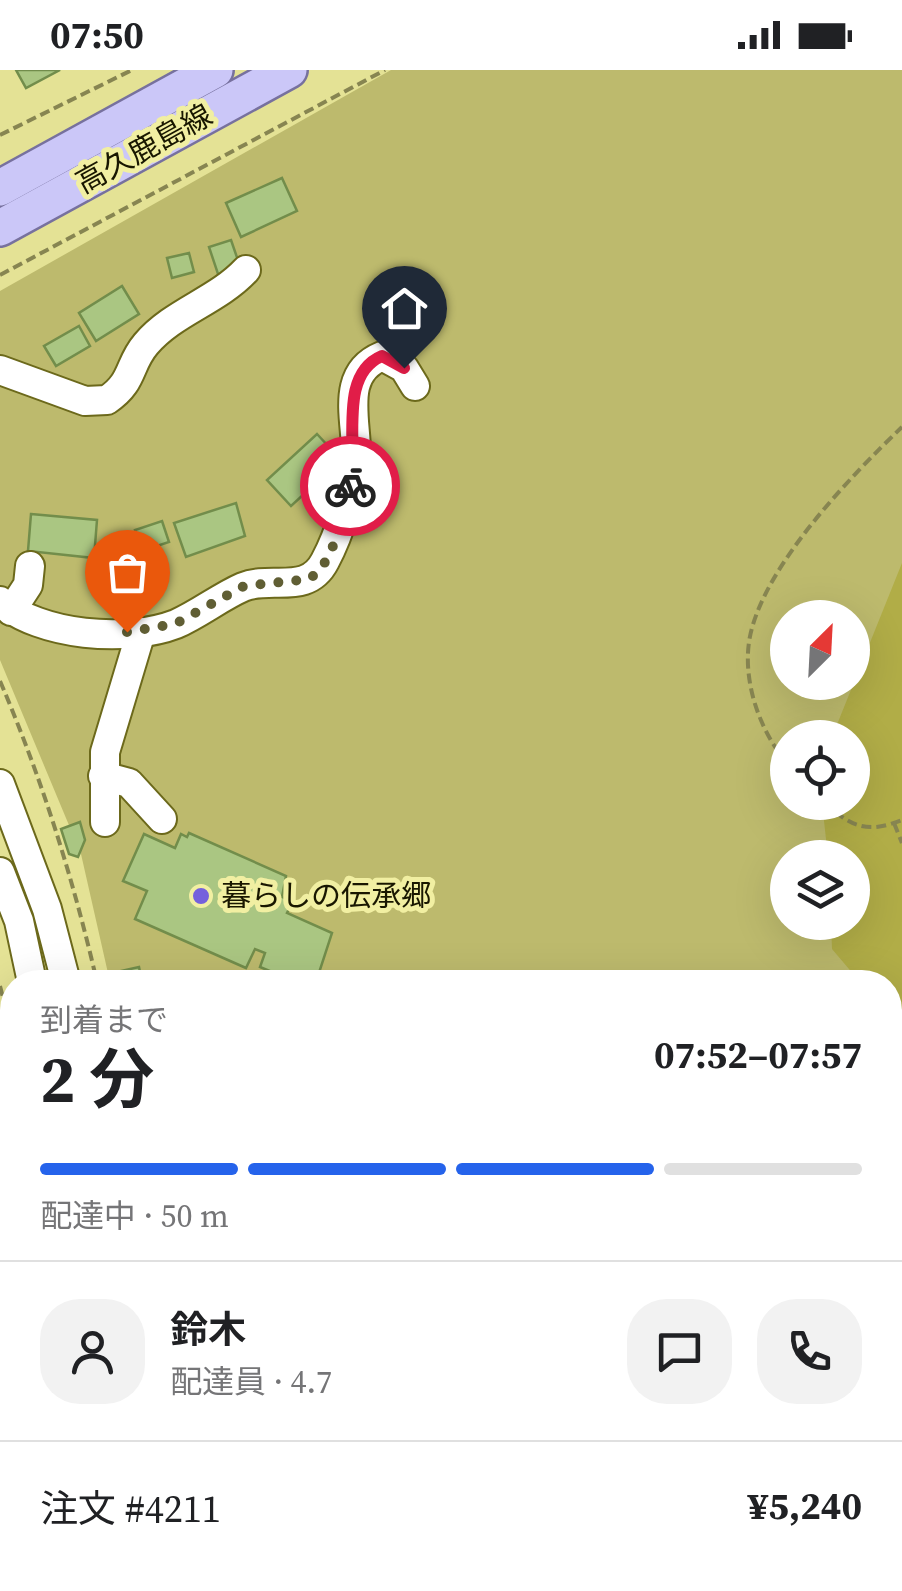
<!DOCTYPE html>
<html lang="ja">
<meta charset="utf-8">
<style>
:root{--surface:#fff;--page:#f2f2f2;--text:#202124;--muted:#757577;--line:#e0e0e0;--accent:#2563eb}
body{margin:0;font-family:"Source Serif 4","Noto Sans JP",serif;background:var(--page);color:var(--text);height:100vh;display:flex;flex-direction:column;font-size:38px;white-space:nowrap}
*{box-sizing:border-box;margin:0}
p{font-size:32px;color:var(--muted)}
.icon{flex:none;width:55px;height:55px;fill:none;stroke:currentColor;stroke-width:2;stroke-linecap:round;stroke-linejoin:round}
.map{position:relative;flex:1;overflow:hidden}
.side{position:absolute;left:0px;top:900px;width:902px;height:622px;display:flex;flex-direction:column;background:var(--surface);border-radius:40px 40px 0 0;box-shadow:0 10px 40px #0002}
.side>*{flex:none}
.needle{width:65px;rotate:24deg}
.tools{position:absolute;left:770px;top:530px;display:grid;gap:20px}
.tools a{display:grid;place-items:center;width:100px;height:100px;border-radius:50%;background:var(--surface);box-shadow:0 10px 40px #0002;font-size:50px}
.pin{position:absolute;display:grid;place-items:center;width:85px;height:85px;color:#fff;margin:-102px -42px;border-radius:50% 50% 50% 0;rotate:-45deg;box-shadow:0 0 10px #0007}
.pin .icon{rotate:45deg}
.courier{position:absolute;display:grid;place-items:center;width:100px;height:100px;margin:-50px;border:8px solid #e11d48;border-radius:50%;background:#fff;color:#222;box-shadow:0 2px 12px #0007}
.summary em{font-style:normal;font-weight:700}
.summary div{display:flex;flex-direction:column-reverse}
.summary{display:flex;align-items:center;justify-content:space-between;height:170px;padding:0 40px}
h1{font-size:65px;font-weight:700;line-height:75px}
.bar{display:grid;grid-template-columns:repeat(4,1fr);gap:15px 10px;align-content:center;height:120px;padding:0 40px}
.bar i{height:12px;border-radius:8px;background:var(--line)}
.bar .selected{background:var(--accent)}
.bar p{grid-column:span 4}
.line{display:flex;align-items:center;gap:25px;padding:0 40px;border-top:2px solid var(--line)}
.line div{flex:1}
.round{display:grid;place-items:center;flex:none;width:105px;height:105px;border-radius:40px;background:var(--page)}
.status{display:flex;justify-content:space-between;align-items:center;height:70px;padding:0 50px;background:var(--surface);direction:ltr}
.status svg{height:28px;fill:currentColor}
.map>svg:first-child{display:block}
.green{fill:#bdba6d;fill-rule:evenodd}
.forest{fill:#b1ad47}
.building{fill:#aac682;stroke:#728d4b;stroke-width:2.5}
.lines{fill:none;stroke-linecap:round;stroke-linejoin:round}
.minor-casing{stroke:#6c691b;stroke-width:32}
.major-casing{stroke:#77719e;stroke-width:40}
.path{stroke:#878551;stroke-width:4;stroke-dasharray:10 5;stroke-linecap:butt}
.minor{stroke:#fff;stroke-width:28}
.major{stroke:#cbc7f8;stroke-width:35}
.done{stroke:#605e34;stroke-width:10;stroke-dasharray:0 18}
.route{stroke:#e11d48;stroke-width:12}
.poi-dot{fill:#7561dc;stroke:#f1efa2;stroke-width:4}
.labels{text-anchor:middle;stroke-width:10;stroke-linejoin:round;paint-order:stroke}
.street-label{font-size:30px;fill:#191700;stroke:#f1efa2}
.poi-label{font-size:30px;fill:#191700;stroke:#f1efa2;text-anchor:start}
</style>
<div class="status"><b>07:50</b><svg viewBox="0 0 49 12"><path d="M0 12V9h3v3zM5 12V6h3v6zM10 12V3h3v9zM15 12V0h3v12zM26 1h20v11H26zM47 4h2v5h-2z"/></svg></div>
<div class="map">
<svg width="902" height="1521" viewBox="0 0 902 1521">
<rect width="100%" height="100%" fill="#e4e295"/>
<path class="green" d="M391,0H902V1448L890,1426V912H110L81,784L0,590V221ZM788,548H852V612H788ZM788,668H852V732H788ZM788,788H852V852H788Z"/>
<polygon class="forest" points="902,493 902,941 890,934 890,912 860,912 832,879 831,853 852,852 852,788 828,787 822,733 852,732 852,668 832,667"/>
<g class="building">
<polygon points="16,0 60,0 26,18"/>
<polygon points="282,108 297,141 241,167 226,133"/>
<polygon points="231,170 242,202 220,210 209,177"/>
<polygon points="189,183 194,202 172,208 167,188"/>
<polygon points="122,216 139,244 96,271 79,243"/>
<polygon points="79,256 90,276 56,296 44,276"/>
<polygon points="317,364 341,390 291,436 267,410"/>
<polygon points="236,433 245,466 186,487 174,453"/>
<polygon points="31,444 97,450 94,488 28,481"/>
<polygon points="162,451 169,472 142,481 135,460"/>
<polygon points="80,752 85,770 78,787 69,784 61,759"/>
<polygon points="189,763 286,806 282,827 293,831 287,843 332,863 316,912 296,912 260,897 265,883 255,879 246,898 135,849 147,821 123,811 144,764 175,778 181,764 187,767"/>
<polygon points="139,897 142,912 120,912 117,902"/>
<polygon points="8,1008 12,1033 0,1035 0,1009"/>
<polygon points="12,1121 12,1150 0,1152 0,1122"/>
<polygon points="12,1187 12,1226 0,1227 0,1189"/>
<polygon points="12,1256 12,1285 0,1286 0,1257"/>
<polygon points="12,1383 12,1421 0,1422 0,1384"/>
<polygon points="31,1510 66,1510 67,1521 32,1521"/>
</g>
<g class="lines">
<g class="minor-casing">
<g id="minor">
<path d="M0,300L85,331L107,330C134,312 128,295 146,274C173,242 217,231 246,200"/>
<path d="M0,531C40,566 127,573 176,554C199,544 220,527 243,517C272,505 307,526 325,491C340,463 353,420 356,389C358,353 338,304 382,286L404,298L415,316"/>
<polyline points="11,541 28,515 30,496"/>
<polyline points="103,706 129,713 162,749"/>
<polyline points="0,714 47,839 66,912"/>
<polyline points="105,752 105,682 141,562"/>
<polyline points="0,802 19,851 32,912"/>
<polyline points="0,1097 12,1096"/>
<polyline points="890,1464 902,1484"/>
<polyline points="110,1510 111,1521"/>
<polyline points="143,1510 144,1521"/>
<polyline points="540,1510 543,1521"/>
<polyline points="720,1521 815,1517 843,1510"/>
</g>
</g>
<g class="major-casing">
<g id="major">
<polyline points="0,118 215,0"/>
<polyline points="0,158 289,0"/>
</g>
</g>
<g class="path">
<polyline points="0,65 132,0"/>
<polyline points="0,205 385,0"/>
<path d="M0,611C42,709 73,808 97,912"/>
<path d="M788,694C758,660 739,603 752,558C771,489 851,406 902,357"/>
<path d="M824,732C851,757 867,764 902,750"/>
<polyline points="894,753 902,773"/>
<polyline points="0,916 12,963"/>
<polyline points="78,1510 79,1521"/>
<polyline points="175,1510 176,1521"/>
</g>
<use href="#minor" class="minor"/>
<use href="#major" class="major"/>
</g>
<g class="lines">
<polyline class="done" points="127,562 175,554 244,516 310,509 323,496 334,474 350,416"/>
<path class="route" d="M350,416C359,376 337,305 382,286L404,298"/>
</g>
<circle class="poi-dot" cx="201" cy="826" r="10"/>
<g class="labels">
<g class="street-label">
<text transform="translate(144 79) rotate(-29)" y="10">高久鹿島線</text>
</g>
<g class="poi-label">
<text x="221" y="836">暮らしの伝承郷</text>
</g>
</g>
</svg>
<div class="tools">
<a><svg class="needle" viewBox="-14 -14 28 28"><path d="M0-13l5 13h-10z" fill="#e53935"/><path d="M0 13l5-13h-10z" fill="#757577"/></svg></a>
<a><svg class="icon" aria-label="locate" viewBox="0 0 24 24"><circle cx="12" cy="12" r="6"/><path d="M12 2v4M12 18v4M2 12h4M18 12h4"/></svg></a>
<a><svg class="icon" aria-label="layers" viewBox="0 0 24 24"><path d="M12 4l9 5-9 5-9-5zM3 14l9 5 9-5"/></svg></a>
</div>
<div class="pin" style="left:127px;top:562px;background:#ea580c"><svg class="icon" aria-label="bag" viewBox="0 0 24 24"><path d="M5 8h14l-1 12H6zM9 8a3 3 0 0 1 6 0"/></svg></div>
<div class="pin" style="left:404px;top:298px;background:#1f2937"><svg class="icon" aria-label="home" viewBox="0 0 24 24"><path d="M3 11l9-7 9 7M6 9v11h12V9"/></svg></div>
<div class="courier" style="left:350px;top:416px"><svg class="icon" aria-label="bike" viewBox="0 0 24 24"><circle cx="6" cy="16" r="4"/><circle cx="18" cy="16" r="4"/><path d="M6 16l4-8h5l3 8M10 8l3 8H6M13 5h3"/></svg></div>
<section class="side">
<div class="summary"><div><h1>2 分</h1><p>到着まで</p></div><em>07:52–07:57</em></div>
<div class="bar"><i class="selected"></i><i class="selected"></i><i class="selected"></i><i></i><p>配達中 · 50 m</p></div>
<div class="line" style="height:180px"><a class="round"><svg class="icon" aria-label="person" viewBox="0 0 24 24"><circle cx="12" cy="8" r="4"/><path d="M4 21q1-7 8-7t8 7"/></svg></a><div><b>鈴木</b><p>配達員 · 4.7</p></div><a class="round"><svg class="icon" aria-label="chat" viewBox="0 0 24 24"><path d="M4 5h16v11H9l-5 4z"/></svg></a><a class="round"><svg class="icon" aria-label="phone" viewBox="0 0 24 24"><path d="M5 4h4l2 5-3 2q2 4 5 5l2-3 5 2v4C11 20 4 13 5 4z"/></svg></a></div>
<div class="line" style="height:130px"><div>注文 #4211</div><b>¥5,240</b></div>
</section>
</div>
